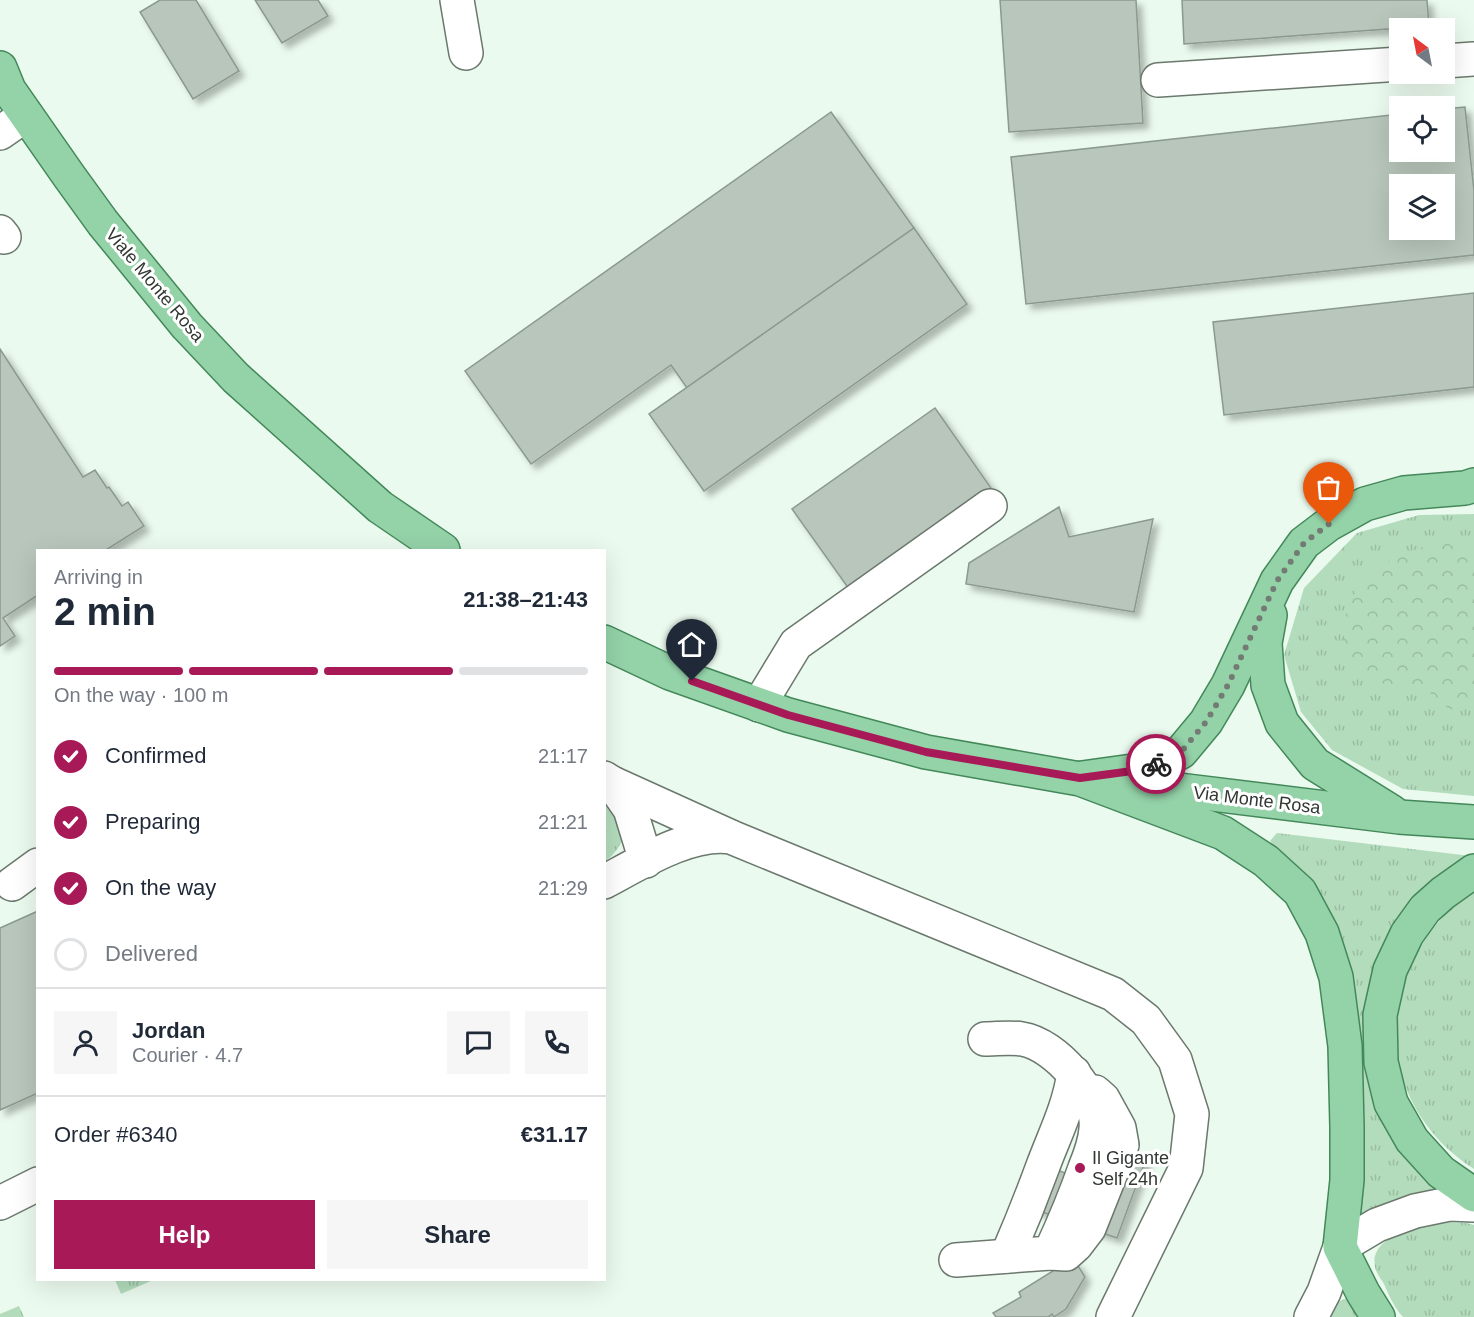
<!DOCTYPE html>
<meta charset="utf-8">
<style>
:root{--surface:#fff;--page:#f6f6f7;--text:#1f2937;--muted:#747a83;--line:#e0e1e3;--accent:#a81957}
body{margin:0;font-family:Helvetica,sans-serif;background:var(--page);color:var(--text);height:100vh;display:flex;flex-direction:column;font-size:22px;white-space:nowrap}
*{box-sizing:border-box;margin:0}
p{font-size:20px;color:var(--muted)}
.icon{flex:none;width:33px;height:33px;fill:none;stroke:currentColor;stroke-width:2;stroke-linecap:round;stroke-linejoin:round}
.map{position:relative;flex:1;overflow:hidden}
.drawer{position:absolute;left:36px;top:549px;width:570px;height:732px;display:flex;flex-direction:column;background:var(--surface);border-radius:0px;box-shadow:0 6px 24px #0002}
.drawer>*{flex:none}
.needle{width:39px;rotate:328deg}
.fabs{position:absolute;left:1389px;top:18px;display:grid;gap:12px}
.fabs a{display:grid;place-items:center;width:66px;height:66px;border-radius:0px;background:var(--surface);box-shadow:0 6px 24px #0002;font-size:30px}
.pin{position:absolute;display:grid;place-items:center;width:51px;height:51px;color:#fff;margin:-62px -26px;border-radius:50% 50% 50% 0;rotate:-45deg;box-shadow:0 0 6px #0007}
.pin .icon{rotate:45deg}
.courier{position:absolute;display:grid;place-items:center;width:60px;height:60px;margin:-30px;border:4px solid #a81957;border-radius:50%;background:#fff;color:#222;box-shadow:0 2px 8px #0007}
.summary em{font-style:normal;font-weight:700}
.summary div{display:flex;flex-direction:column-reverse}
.summary{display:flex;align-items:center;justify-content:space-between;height:102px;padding:0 18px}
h1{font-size:39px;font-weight:700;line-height:45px}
.bar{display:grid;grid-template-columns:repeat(4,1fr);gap:9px 6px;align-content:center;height:72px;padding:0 18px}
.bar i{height:8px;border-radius:4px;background:var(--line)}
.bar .on{background:var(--accent)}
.bar p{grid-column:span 4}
.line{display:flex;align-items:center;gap:15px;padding:0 18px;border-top:2px solid var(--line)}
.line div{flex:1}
.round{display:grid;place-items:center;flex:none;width:63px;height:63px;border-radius:0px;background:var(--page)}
ol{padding:0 18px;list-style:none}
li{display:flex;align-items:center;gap:18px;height:66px}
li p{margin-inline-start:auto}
li .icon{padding:6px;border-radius:50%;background:var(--accent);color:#fff;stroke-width:4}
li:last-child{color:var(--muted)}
li i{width:33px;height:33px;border:3px solid var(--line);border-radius:50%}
.primary-button{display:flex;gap:12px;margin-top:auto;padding:12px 18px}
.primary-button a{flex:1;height:69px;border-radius:0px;background:var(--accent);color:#fff;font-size:24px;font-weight:700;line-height:69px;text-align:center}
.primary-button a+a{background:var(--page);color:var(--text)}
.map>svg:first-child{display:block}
.grass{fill:url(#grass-tufts)}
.forest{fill:url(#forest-crowns)}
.building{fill:#b8c6bb;stroke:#8b998e;stroke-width:1.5;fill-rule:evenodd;filter:url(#shadow)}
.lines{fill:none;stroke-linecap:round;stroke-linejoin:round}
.minor-casing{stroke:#6b786d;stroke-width:36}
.major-casing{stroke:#438859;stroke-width:36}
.minor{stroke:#fff;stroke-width:33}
.major{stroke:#94d2a8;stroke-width:33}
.done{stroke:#737b74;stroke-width:6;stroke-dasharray:0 10.8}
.route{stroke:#a81957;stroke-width:8}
.poi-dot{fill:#a81957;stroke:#fff;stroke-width:2}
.labels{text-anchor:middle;stroke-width:6;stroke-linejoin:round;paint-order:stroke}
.street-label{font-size:18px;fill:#323733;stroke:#fff}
.poi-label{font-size:18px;fill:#323733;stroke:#fff;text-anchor:start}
</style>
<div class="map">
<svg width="1474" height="1317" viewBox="0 0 1474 1317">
<defs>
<pattern id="grass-tufts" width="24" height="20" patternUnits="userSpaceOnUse" patternTransform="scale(1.5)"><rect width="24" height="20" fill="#b3dcbc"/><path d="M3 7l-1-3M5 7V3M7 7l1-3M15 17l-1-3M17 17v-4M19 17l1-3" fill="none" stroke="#9abda2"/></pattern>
<pattern id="forest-crowns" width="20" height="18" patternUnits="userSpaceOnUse" patternTransform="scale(1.5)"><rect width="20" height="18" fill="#b3dcbc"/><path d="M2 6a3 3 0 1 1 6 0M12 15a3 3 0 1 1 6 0" fill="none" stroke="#9abda2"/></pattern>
<filter id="shadow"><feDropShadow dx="5.5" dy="5.5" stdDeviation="3" flood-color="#0004"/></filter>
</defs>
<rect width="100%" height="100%" fill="#ebfaee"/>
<g class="grass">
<polygon points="1474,514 1474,796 1403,789 1332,750 1301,712 1284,655 1304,588 1357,533 1419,515"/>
<path d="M605,788L624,837C619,847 614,855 605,861Z"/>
<polygon points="1277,833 1471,856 1367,1028 1368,1078 1379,1112 1401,1154 1428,1184 1443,1194 1361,1219 1349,985 1311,888 1270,841"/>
<path d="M1474,888V1169C1400,1122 1372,1031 1417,953C1431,927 1451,907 1474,888Z"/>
<path d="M1443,1222L1467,1223L1474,1225V1317H1403C1394,1307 1389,1296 1384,1284C1381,1279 1376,1273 1375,1267C1369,1234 1420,1228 1443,1222Z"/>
<polygon points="115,1280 153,1280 121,1294"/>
<polygon points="1352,1296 1364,1317 1325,1317 1335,1303"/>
<polygon points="19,1306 24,1317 0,1317 0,1314"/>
</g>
<polygon class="forest" points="1444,540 1474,564 1474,685 1463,705 1450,710 1430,693 1398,691 1363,673 1343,650 1347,605 1368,573 1405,553"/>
<g class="building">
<polygon points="160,0 196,0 239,71 193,99 140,12"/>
<polygon points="255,0 318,0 328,16 282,43"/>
<polygon points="1000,0 1136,0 1143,123 1009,132"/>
<polygon points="1182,0 1427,0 1429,26 1184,44"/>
<path d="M1465,107L1474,191V255L1026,304L1011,157L1400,114V152H1444V109ZM1400,184H1444V230H1400Z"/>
<polygon points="831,112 914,228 687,388 671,365 531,464 465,371"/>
<polygon points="914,228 967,304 704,491 649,414"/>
<polygon points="1474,293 1474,387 1224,415 1213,322"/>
<polygon points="0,349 83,477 95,470 107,488 109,487 122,506 128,502 144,526 106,550 38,550 38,595 3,618 15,636 0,646"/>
<polygon points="935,408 991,488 849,589 792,509"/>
<polygon points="1059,507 1069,537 1153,519 1134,612 966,584 969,563"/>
<polygon points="38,911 38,1093 0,1110 0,928"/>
<polygon points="1131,1154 1146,1159 1117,1238 1022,1205 1038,1163 1100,1186"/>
<polygon points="1075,1261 1085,1277 1066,1309 1054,1317 1052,1314 1048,1317 996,1317 993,1313 1021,1297 1019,1292 1053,1271 1052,1268"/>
</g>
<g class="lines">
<g class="minor-casing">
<g id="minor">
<polyline points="457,0 466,53"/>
<polyline points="1444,61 1474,59"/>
<polyline points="1158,80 1400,64"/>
<polyline points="0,133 26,115"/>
<polyline points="0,232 4,237"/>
<polyline points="759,705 796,644 990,506"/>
<polyline points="604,778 612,783 729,836"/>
<polyline points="612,783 630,809 646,861"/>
<path d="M604,882C640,863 690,831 731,837L1113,994L1146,1020L1175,1060L1192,1114L1186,1168L1113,1317"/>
<polyline points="12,884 38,865"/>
<polyline points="0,1203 38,1184"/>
<polyline points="1050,1253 1066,1254 1076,1245 1089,1228 1122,1145 1119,1128 1103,1099 1095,1092"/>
<path d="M1007,1256C1020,1226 1032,1196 1043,1166C1055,1134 1069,1107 1074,1073"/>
<path d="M956,1260L1050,1253C1063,1225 1075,1197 1085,1168C1090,1156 1095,1142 1096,1129C1100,1095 1055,1044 1022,1039C1010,1037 997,1039 985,1039"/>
<polyline points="1311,1317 1324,1292 1340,1247 1377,1225 1415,1211 1449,1204 1474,1205"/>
</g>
</g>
<g class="major-casing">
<g id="major">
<polyline points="0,68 9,90 69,176 103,223 187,326 236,378 380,507 443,550"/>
<polyline points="1270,615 1265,643 1268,685 1282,723 1315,764 1392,812"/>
<polyline points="604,642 670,673 788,715 926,752 1080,779 1223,833 1266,861 1300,892 1322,933 1336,977 1345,1046 1347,1127 1347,1180 1340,1247 1363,1293 1378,1317"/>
<polyline points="1082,778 1147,769 1181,752 1206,722 1228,685 1277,581 1304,543 1329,524 1365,504 1404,493 1465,488 1474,485"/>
<polyline points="1130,784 1399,817 1474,822"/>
<polyline points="1474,871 1443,893 1425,909 1407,934 1390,970 1380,1015 1381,1062 1391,1103 1412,1140 1441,1172 1474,1195"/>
</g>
</g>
<use href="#minor" class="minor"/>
<use href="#major" class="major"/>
</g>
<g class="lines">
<polyline class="done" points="1156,764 1181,752 1206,722 1228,685 1277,581 1304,543 1329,524"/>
<polyline class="route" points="692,681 788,715 926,752 1080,778 1147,769 1156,764"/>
</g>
<circle class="poi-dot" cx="1080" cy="1168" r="6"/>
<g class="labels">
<g class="street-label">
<text transform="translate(155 285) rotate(50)" y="6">Viale Monte Rosa</text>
<text transform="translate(1257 800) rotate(7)" y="6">Via Monte Rosa</text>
</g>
<g class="poi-label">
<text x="1092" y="1164">Il Gigante<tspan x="1092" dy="21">Self 24h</tspan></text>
</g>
</g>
</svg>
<div class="fabs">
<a><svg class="needle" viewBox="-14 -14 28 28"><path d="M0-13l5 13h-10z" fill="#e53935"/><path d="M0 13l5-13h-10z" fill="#747a83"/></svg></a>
<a><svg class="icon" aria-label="locate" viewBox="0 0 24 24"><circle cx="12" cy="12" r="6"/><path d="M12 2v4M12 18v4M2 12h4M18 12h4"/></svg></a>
<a><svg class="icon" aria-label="layers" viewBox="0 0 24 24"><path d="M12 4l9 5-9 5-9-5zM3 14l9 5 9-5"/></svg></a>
</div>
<div class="pin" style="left:1329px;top:524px;background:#ea580c"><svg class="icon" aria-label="bag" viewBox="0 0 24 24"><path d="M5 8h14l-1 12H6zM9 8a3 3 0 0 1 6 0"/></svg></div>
<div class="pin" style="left:692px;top:681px;background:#1f2937"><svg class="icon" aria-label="home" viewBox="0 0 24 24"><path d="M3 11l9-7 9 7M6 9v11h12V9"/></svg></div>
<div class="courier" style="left:1156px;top:764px"><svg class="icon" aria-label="bike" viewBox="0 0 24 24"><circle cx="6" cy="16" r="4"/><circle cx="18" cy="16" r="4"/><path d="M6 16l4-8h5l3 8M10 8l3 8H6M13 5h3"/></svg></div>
<section class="drawer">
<div class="summary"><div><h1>2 min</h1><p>Arriving in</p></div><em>21:38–21:43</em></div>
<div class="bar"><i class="on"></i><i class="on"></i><i class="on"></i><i></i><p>On the way · 100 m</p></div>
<ol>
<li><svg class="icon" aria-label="check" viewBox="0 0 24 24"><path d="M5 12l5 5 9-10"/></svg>Confirmed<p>21:17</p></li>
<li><svg class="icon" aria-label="check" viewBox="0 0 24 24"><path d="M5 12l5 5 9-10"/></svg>Preparing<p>21:21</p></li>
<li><svg class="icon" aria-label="check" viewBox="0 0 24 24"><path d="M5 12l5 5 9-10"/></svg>On the way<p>21:29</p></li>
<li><i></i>Delivered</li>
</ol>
<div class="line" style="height:108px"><a class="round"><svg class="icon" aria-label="person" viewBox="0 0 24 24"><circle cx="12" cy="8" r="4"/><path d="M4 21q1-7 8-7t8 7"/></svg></a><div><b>Jordan</b><p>Courier · 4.7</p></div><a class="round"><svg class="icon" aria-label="chat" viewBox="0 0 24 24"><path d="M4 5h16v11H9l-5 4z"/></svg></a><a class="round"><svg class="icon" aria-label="phone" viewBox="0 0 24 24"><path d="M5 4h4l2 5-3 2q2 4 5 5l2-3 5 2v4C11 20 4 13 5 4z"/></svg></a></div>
<div class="line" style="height:78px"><div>Order #6340</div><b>€31.17</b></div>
<div class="primary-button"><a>Help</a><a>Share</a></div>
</section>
</div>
